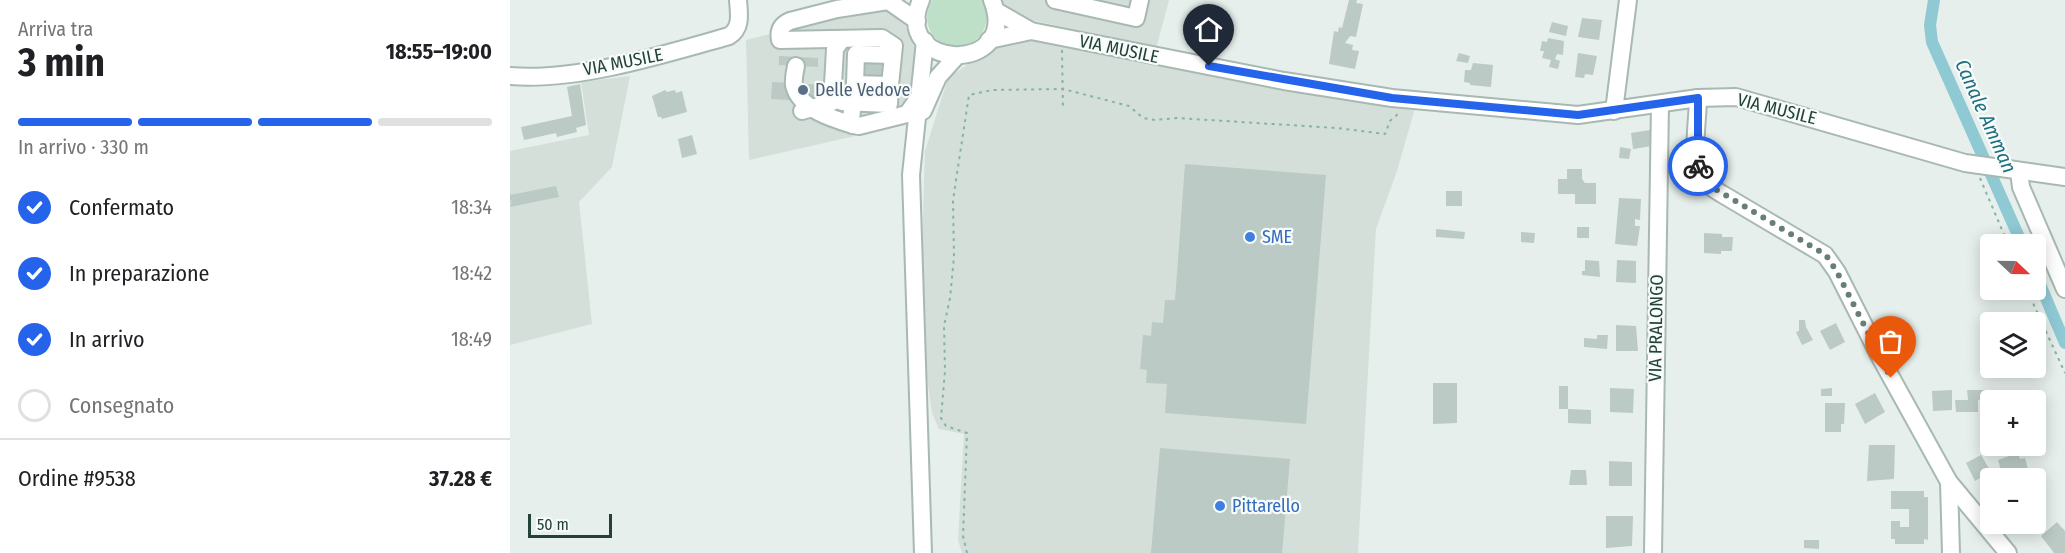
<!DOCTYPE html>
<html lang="it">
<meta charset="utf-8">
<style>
:root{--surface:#fff;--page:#f6f6f6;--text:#202124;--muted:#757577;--line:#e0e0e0;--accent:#2563eb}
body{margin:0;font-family:"Fira Sans Condensed",sans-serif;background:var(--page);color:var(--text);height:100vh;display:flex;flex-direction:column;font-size:22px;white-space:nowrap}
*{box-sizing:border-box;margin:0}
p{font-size:20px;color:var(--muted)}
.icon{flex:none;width:33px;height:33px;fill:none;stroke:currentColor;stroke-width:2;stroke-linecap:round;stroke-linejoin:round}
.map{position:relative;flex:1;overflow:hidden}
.drawer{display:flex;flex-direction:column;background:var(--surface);width:510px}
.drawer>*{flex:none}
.needle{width:39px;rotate:112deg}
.controls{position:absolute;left:1470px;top:234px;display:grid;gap:12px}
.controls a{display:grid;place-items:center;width:66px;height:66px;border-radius:6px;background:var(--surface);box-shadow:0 3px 15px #0003;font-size:30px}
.scale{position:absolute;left:18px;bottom:15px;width:84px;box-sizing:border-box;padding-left:6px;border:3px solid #24423a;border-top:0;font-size:16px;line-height:21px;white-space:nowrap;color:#24423a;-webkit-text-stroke:4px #f7fbf9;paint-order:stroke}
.pin{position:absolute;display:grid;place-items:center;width:51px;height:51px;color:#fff;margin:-62px -26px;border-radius:50% 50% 50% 0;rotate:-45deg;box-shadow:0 0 6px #0007}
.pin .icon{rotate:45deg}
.courier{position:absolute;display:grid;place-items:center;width:60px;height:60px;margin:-30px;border:4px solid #2563eb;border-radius:50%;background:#fff;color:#222;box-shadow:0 2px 8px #0007}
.overview em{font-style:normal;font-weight:700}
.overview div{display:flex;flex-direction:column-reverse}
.overview{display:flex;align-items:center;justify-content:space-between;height:102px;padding:0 18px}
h1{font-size:39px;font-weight:700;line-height:45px}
.bar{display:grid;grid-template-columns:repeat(4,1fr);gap:9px 6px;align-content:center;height:72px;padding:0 18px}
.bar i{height:8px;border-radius:4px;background:var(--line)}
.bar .current{background:var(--accent)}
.bar p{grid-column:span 4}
.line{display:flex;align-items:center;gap:15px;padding:0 18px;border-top:2px solid var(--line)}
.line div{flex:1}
ol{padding:0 18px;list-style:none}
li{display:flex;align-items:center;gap:18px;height:66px}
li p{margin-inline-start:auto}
li .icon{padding:6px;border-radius:50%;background:var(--accent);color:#fff;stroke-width:4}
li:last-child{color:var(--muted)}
li i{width:33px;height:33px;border:3px solid var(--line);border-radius:50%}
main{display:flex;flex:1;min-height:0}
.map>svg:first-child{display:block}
.built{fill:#d4dfda}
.green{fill:#bfe0c8}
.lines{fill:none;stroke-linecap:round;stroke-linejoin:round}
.canal{stroke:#8ec9d4;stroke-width:12}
.building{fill:#bbcac4}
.minor-casing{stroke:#a8b8b2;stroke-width:20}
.path{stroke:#86b3a5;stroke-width:2;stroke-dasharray:3 4.5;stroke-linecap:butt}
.minor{stroke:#fff;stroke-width:16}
.done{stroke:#687f78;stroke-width:6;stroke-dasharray:0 10.8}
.route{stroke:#2563eb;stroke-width:8}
.service-dot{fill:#5c6f8a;stroke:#f7fbf9;stroke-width:2}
.shop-dot{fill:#3f7fe0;stroke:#f7fbf9;stroke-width:2}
.labels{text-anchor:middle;stroke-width:4.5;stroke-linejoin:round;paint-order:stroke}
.street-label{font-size:18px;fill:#24423a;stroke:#f7fbf9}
.service-label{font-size:18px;fill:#4e5e75;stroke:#f7fbf9;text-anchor:start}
.shop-label{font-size:18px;fill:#366cbe;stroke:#f7fbf9;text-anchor:start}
.water-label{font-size:20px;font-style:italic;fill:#1c6f80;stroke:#f7fbf9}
</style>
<main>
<section class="drawer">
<div class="overview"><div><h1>3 min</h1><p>Arriva tra</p></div><em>18:55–19:00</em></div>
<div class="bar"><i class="current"></i><i class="current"></i><i class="current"></i><i></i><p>In arrivo · 330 m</p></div>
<ol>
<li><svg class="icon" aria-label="check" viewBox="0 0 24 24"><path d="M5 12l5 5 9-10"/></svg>Confermato<p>18:34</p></li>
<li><svg class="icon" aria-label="check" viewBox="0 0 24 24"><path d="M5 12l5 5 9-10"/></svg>In preparazione<p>18:42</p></li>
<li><svg class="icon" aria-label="check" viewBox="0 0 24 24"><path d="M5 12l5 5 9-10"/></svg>In arrivo<p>18:49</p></li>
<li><i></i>Consegnato</li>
</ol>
<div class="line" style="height:78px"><div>Ordine #9538</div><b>37.28 €</b></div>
</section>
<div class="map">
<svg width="1555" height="553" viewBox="0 0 1555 553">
<rect width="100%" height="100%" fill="#e6efeb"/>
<g class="built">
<polygon points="490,0 659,0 646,49 509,17 492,6"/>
<polygon points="362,8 379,11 392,19 402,40 407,58 394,125 239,160 236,40"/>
<polygon points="529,37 771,89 905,108 887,171 866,229 848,553 452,553 448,540 454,434 429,429 422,413 413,350 411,277 415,151 438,78 487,44"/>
<polygon points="120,76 102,167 69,202 82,324 0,345 0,151 79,135 71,82"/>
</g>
<path class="green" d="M422,0H472C483,19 474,38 455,47C426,51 408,25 422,0Z"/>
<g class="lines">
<g class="canal">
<polyline points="1424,0 1420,25 1422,42 1512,244"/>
<polyline points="1526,275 1555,343"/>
</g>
</g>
<g class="building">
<polygon points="839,0 847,0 846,3 853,4 846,37 840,36 835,43 843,45 842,50 849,51 845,69 819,64 824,31 828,32 829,27 832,28"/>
<polygon points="1072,18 1092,20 1089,40 1068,37"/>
<polygon points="1042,22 1058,26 1056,36 1039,32"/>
<polygon points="1038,38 1054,41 1053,55 1047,54 1045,59 1050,61 1048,69 1039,67 1041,60 1032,58 1034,51 1030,51 1032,41 1037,42"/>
<polygon points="949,53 960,56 958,63 946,61"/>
<polygon points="1068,53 1087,56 1083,75 1075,74 1074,78 1065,77"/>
<polygon points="269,56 308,58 308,67 269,65"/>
<polygon points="355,58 376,60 374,98 363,97 364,77 354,77"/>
<polygon points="963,63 983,65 981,87 960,85 960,83 954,82 955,70 961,70"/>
<polygon points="262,82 316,85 315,102 261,99"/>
<polygon points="70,84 76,125 66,128 67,132 47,137 46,133 14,140 11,127 62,116 57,87"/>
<polygon points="155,90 157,92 165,90 166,93 172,91 177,112 152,119 151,117 148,117 142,96"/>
<polygon points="1140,130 1142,146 1123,149 1121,133"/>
<polygon points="182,135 187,154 172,158 168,139"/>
<polygon points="1110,147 1121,149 1119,159 1109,158"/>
<polygon points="675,164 816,175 796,424 655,413 657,384 636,383 637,370 630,369 633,335 641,336 642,322 653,323 655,300 665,300"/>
<polygon points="1057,169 1072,169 1072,179 1075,183 1086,183 1086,204 1065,204 1065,194 1048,194 1048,179 1057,179"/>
<polygon points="46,186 49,197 0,207 3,197 0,204 0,195"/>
<rect x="936" y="191" width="16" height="15"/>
<polygon points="1109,198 1131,199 1130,220 1125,219 1125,226 1130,226 1127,246 1105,244"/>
<rect x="1067" y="227" width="12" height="11"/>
<polygon points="926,229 955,232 954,239 926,237"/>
<polygon points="1011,232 1025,233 1024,243 1011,242"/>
<polygon points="1194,233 1212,234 1212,237 1223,237 1222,251 1211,251 1211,254 1194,253"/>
<polygon points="1075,260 1089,261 1090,277 1072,275 1072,271 1075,271"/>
<polygon points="1107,260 1126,261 1126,283 1106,282"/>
<polygon points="1289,320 1295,320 1296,327 1303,340 1292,345 1286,332 1289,331"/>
<polygon points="1326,323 1335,342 1320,350 1310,331"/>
<polygon points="1106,325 1126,326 1128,351 1106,351"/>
<polygon points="1087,335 1098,335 1097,349 1074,347 1074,338 1087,339"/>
<polygon points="923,383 947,383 947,423 923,424"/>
<rect x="1049" y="386" width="9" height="23"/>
<polygon points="1100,388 1124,389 1123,413 1100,412"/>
<polygon points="1322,388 1322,396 1311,396 1311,389"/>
<polygon points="1442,390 1442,410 1423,411 1422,391"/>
<polygon points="1457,390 1475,390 1475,399 1468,400 1468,412 1446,412 1445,400 1458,400"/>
<polygon points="1365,393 1375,412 1355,424 1345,404"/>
<polygon points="1315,403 1335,403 1334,424 1331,424 1331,432 1315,432"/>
<polygon points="1058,409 1081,410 1081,424 1058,423"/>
<polygon points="1359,445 1385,445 1384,479 1357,481"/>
<polygon points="650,448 780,459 772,553 641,553"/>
<polygon points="1508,453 1510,459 1515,458 1518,469 1498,475 1496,472 1492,474 1488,460"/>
<polygon points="1471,455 1481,472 1465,481 1456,463"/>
<polygon points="1099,461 1122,462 1122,486 1099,486"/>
<polygon points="1061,470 1076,470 1077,485 1059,485"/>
<polygon points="1381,491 1414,491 1414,497 1418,497 1418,540 1414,539 1414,544 1385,544 1385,539 1381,539 1381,521 1390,521 1390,527 1399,527 1399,509 1381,509"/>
<polygon points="1096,516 1123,516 1122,546 1096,548"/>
<polygon points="1547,522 1555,531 1555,553 1544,553 1531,536"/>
<polygon points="1294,540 1309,540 1309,549 1294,548"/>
</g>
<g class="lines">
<g class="minor-casing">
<g id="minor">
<polyline points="377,0 407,21"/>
<path d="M411,0C380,72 512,75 482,0"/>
<polyline points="545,0 626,18 630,0"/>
<path d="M378,1L327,9L280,21C271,25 268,30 270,40L372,38L384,46L380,85L345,84L341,119L343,125L349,126L397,114L409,97"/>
<polyline points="486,11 521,31"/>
<polyline points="479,40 521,31 774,81 882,98 1068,115 1188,98 1226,97 1455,163 1555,177"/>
<path d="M286,66C285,71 283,80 284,85C289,109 323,119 343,125"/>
<path d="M0,76C66,82 155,54 219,36C232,28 229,14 228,0"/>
<polyline points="345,84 346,54 383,55"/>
<path d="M1188,98C1188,118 1181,159 1190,175C1195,184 1204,189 1212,194L1315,255L1327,272L1371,359L1439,482L1498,553"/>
<polyline points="332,102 379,104 380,85"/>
<polyline points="292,111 322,102 325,49 332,39"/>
<polyline points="413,111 428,77 446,57"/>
<polyline points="1104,111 1118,0"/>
<polyline points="1509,171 1511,187 1555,289"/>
<polyline points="1439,482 1441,553"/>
<polyline points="413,553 401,175 415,41"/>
<polyline points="1143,553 1150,104"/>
</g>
</g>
<g class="path">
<polyline points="552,50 553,110"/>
<polyline points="1470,178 1498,244"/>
<polyline points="1517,290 1555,373"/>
<polyline points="457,553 453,536 457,433 436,426 431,418 435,371 434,326 440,298 444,257 443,201 446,180 459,95 482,90 553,89 619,106 633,118 645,120 667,118 827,128 875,134 880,121 889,113"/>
</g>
<use href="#minor" class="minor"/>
</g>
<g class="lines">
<polyline class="done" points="1188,166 1189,174 1197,184 1316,255 1327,272 1381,378"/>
<polyline class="route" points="699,66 882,98 1068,115 1188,98 1188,166"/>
</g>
<circle class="service-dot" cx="293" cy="90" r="6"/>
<g class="shop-dot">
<circle cx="740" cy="237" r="6"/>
<circle cx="710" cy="506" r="6"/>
</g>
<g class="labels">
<g class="street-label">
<text transform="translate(609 49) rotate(12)" y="6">VIA MUSILE</text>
<text transform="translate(113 62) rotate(-11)" y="6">VIA MUSILE</text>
<text transform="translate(1267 109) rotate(14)" y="6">VIA MUSILE</text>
<text transform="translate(1146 328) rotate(-89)" y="6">VIA PRALONGO</text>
</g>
<g class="service-label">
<text x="305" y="96">Delle Vedove</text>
</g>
<g class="shop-label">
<text x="752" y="243">SME</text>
<text x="722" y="512">Pittarello</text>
</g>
<g class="water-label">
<text transform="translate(1476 116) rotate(66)" y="7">Canale Amman</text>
</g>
</g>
</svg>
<div class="controls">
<a><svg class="needle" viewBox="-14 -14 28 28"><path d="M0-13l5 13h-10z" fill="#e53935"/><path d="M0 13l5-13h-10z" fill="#757577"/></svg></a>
<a><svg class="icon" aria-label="layers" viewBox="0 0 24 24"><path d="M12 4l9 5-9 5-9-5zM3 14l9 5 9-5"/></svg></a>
<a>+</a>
<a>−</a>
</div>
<div class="scale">50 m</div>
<div class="pin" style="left:1381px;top:378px;background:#ea580c"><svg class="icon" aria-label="bag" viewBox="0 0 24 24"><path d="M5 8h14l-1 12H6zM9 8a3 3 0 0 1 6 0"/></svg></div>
<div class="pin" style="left:699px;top:66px;background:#1f2937"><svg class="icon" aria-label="home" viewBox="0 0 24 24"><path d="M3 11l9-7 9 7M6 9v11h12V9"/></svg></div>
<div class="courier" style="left:1188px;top:166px"><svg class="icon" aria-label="bike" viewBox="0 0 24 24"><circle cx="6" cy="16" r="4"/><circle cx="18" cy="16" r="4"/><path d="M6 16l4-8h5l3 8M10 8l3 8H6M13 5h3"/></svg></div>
</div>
</main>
